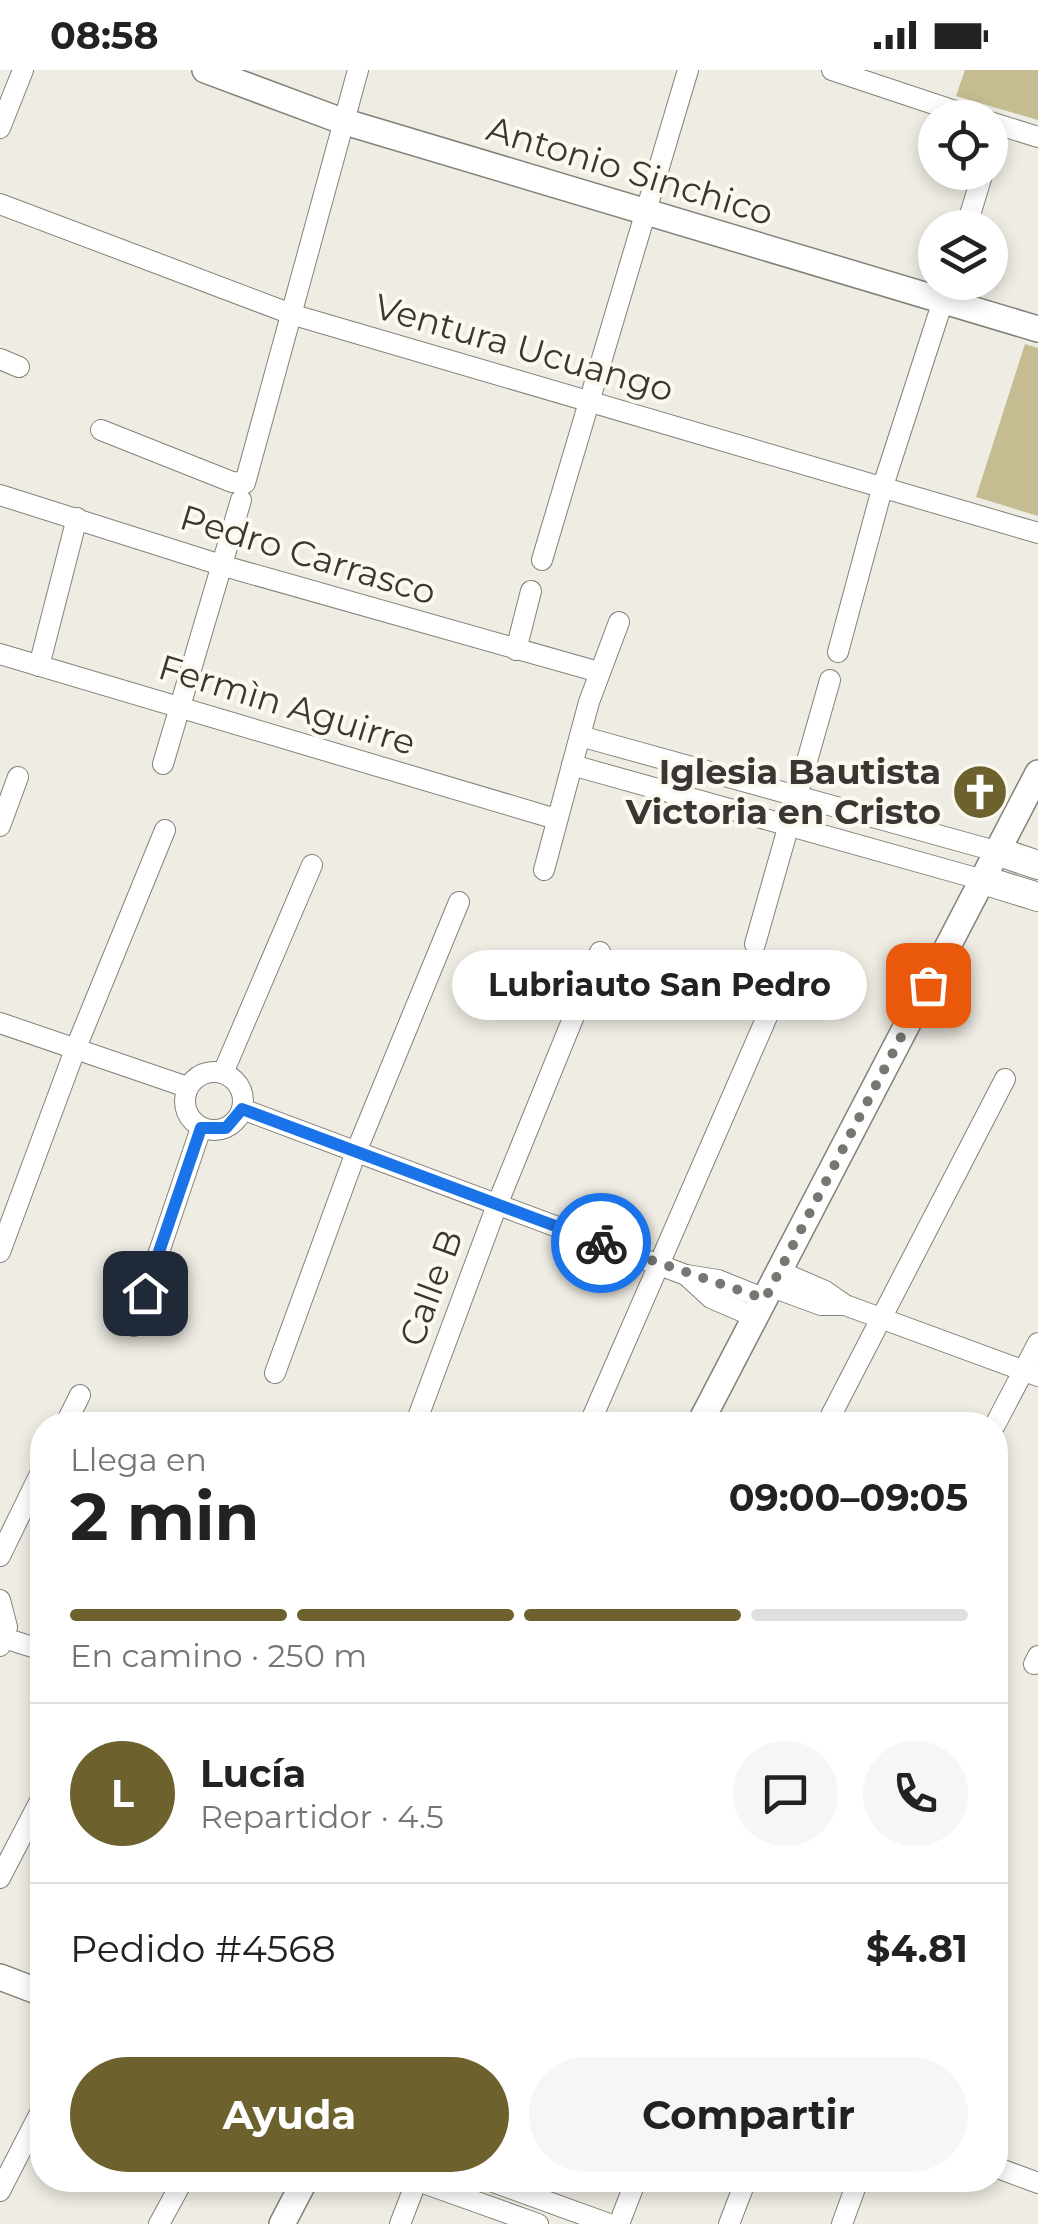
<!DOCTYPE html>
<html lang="es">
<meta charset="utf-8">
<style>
:root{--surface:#fff;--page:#f6f6f6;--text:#222;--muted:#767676;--line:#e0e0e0;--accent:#6d612e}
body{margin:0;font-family:Montserrat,sans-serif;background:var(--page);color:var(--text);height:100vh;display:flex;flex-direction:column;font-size:38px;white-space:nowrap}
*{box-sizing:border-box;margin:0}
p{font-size:32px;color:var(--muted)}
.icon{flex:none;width:55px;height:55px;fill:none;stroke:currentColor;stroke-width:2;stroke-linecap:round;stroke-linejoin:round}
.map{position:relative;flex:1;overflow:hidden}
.sheet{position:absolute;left:30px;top:1342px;width:978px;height:780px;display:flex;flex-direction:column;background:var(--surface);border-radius:40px;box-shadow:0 5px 15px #0003}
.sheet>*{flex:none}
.controls{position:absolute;left:918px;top:30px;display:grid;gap:20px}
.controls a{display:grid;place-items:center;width:90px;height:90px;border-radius:50%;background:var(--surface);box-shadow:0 5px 15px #0003;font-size:50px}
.pin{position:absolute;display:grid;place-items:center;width:85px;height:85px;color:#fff;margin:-42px;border-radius:20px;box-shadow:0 5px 15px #0006}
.courier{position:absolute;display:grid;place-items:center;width:100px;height:100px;margin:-50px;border:8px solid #1a73e8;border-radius:50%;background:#fff;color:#222;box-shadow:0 2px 12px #0007}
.bubble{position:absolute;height:70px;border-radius:35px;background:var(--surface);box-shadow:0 5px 15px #0003;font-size:32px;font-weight:700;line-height:70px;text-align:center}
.headline em{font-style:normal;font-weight:700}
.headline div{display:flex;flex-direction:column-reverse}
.headline{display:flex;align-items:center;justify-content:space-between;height:170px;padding:0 40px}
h1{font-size:65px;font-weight:700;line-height:75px}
.bar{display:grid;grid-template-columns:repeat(4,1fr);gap:15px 10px;align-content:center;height:120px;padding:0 40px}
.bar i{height:12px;border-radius:8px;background:var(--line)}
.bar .on{background:var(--accent)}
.bar p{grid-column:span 4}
.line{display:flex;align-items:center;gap:25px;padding:0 40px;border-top:2px solid var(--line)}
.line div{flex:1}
.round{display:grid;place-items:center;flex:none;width:105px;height:105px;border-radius:52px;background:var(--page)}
.primary-button{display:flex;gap:20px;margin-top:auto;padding:20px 40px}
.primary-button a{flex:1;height:115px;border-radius:60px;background:var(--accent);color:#fff;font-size:40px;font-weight:700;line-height:115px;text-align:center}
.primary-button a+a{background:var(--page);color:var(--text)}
.status{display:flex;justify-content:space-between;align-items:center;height:70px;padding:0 50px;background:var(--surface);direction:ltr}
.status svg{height:28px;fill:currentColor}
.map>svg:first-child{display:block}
.green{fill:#c6bc91}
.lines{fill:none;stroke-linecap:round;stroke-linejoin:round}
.minor-casing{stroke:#838279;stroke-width:22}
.tertiary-casing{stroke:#838279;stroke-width:28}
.secondary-casing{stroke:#838279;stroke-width:30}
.minor{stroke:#fff;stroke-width:20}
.tertiary{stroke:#fff;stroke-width:25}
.secondary{stroke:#fff;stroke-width:28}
.done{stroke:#787671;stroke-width:10;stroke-dasharray:0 18}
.route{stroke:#1a73e8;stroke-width:12}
.labels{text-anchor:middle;stroke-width:8;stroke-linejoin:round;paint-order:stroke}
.street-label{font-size:35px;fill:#383734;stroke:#fbf9f0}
.poi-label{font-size:35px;font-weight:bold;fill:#383734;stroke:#fbf9f0;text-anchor:end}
</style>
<div class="status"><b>08:58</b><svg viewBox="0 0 49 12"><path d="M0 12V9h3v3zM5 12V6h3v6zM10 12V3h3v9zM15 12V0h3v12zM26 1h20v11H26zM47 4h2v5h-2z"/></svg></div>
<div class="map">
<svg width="1038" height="2154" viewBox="0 0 1038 2154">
<rect width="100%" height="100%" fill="#eeece3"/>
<g class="green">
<polygon points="965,0 1038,0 1038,50 956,26"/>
<polygon points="1025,274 1038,278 1038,446 976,427"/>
</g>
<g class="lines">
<g class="minor-casing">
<g id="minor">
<polyline points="832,0 976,48"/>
<polyline points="990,52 1038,67"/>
<polyline points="0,58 23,0"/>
<polyline points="990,81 998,55"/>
<polyline points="0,134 294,245 1038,463"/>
<polyline points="966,158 983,102"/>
<polyline points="0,289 19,297"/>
<polyline points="101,360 232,412 245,413 358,0"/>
<polyline points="0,425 224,496 599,602"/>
<polyline points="542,490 688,0"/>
<polyline points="516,580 531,521"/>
<polyline points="838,582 882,419 949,212"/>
<polyline points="0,584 556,749"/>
<polyline points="39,596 77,448"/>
<polyline points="580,666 999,782"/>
<polyline points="163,694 241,430"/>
<polyline points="572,695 983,810"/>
<polyline points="0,756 18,707"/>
<polyline points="544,800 589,632 619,552"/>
<polyline points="755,874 830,610"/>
<polyline points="0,953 187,1017"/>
<circle cx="214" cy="1031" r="29"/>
<polyline points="223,1003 312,795"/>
<polyline points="242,1039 686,1205 718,1210 765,1229"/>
<polyline points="0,1182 75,980 165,760"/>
<polyline points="779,1201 825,1221 845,1235 1038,1306"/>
<polyline points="686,1205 711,1228 755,1247"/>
<polyline points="772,1217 821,1235 845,1235"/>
<polyline points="134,1256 201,1058"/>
<polyline points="275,1303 356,1082 459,832"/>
<polyline points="65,1355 80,1325"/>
<polyline points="415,1355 497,1135 600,882"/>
<polyline points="589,1355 776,926"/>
<polyline points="826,1355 1005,1009"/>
<polyline points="995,1355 1038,1273"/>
<polyline points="0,1486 42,1400"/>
<polyline points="0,1530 7,1557 0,1576"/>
<polyline points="4,1568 42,1580"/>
<polyline points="1034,1594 1038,1586"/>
<polyline points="0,1808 42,1727"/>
<polyline points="995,2097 1038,2113"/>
<polyline points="415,2110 538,2154"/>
<polyline points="488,2110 609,2154"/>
<polyline points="0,2121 42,2039"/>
<polyline points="159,2154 183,2110"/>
<polyline points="400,2154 417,2110"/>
<polyline points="619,2154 636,2110"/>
<polyline points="729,2154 746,2110"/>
<polyline points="842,2154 858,2110"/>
</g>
</g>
<g class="tertiary-casing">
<g id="tertiary">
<polyline points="205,0 342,51 1038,259"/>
<polyline points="699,1355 1038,703"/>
<polyline points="0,1907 42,1923"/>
<polyline points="282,2154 305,2110"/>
</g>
</g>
<g class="secondary-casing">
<g id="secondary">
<polyline points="999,782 1038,795"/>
<polyline points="983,810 1038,827"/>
</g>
</g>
<use href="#minor" class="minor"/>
<use href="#tertiary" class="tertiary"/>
<use href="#secondary" class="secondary"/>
</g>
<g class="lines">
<polyline class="done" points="601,1173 765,1229 928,915"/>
<polyline class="route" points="145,1223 201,1058 226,1058 242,1039 601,1173"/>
</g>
<defs>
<g id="church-disc" transform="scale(2.875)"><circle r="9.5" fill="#6d612e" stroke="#fbf9f0"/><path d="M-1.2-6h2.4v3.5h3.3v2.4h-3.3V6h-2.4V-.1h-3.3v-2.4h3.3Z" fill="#fff"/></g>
</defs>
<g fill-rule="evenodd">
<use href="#church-disc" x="980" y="722"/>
</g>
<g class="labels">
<g class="street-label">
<text transform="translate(630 101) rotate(17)" y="12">Antonio Sinchico</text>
<text transform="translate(524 278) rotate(16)" y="12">Ventura Ucuango</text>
<text transform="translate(308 485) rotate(17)" y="12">Pedro Carrasco</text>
<text transform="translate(287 635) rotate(17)" y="12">Fermìn Aguirre</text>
<text transform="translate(431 1218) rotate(-70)" y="12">Calle B</text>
</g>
<g class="poi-label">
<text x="941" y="714">Iglesia Bautista<tspan x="941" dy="40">Victoria en Cristo</tspan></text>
</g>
</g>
</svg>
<div class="controls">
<a><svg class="icon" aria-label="locate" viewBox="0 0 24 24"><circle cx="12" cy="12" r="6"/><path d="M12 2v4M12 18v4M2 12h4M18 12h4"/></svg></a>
<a><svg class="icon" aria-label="layers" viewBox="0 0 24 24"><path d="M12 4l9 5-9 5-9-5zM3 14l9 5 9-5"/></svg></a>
</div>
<div class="pin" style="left:928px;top:915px;background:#ea580c"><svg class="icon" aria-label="bag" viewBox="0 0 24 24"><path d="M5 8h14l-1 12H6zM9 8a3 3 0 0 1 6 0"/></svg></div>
<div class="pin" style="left:145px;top:1223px;background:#1f2937"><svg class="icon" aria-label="home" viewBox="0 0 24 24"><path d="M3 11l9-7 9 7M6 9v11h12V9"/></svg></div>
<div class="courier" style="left:601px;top:1173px"><svg class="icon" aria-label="bike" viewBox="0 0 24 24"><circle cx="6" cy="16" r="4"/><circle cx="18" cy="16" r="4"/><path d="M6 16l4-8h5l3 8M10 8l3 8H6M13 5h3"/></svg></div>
<div class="bubble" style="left:452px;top:880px;width:415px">Lubriauto San Pedro</div>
<section class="sheet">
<div class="headline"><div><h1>2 min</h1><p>Llega en</p></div><em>09:00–09:05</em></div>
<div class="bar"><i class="on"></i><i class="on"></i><i class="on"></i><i></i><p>En camino · 250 m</p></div>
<div class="line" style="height:180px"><b class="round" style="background:var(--accent);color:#fff">L</b><div><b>Lucía</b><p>Repartidor · 4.5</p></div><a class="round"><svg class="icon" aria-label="chat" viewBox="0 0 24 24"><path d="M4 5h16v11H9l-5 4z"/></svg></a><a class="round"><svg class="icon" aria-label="phone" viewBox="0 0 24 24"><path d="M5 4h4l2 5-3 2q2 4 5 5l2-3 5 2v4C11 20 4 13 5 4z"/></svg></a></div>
<div class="line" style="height:130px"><div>Pedido #4568</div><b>$4.81</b></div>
<div class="primary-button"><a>Ayuda</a><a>Compartir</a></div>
</section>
</div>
